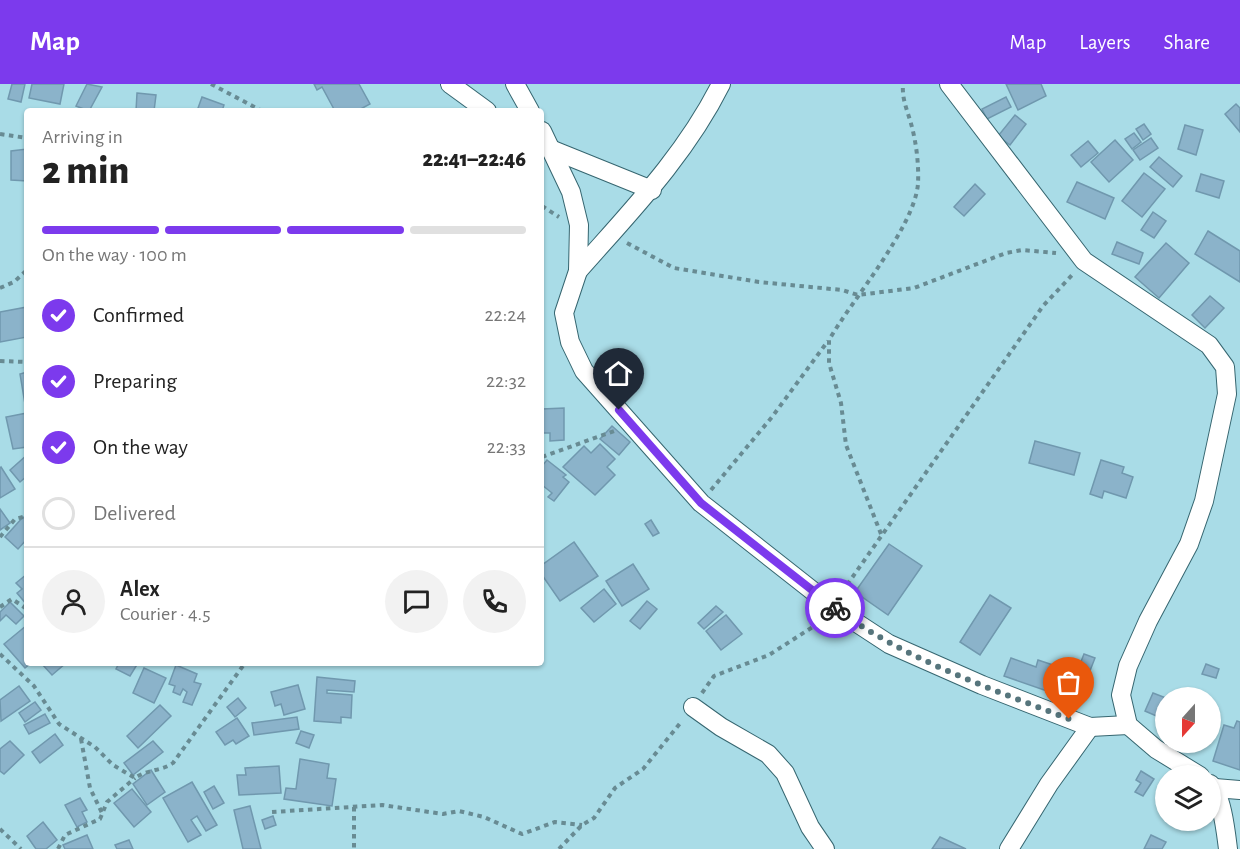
<!DOCTYPE html>
<meta charset="utf-8">
<style>
:root{--surface:#fff;--page:#f2f2f2;--text:#222;--muted:#767676;--line:#e0e0e0;--accent:#7c3aed}
body{margin:0;font-family:"Alegreya Sans",sans-serif;background:var(--page);color:var(--text);height:100vh;display:flex;flex-direction:column;font-size:22px;white-space:nowrap}
*{box-sizing:border-box;margin:0}
p{font-size:20px;color:var(--muted)}
.icon{flex:none;width:33px;height:33px;fill:none;stroke:currentColor;stroke-width:2;stroke-linecap:round;stroke-linejoin:round}
.map{position:relative;flex:1;overflow:hidden}
.panel{position:absolute;left:24px;top:24px;width:520px;height:558px;display:flex;flex-direction:column;background:var(--surface);border-radius:6px;box-shadow:0 2px 4px #0004}
.panel>*{flex:none}
.needle{width:39px;rotate:201deg}
.fabs{position:absolute;left:1155px;top:603px;display:grid;gap:12px}
.fabs a{display:grid;place-items:center;width:66px;height:66px;border-radius:50%;background:var(--surface);box-shadow:0 2px 4px #0004;font-size:30px}
.pin{position:absolute;display:grid;place-items:center;width:51px;height:51px;color:#fff;margin:-62px -26px;border-radius:50% 50% 50% 0;rotate:-45deg;box-shadow:0 0 6px #0007}
.pin .icon{rotate:45deg}
.courier{position:absolute;display:grid;place-items:center;width:60px;height:60px;margin:-30px;border:4px solid #7c3aed;border-radius:50%;background:#fff;color:#222;box-shadow:0 2px 8px #0007}
.head em{font-style:normal;font-weight:800}
.head div{display:flex;flex-direction:column-reverse}
.head{display:flex;align-items:center;justify-content:space-between;height:102px;padding:0 18px}
h1{font-size:39px;font-weight:800;line-height:45px}
.bar{display:grid;grid-template-columns:repeat(4,1fr);gap:9px 6px;align-content:center;height:72px;padding:0 18px}
.bar i{height:8px;border-radius:4px;background:var(--line)}
.bar .active{background:var(--accent)}
.bar p{grid-column:span 4}
.line{display:flex;align-items:center;gap:15px;padding:0 18px;border-top:2px solid var(--line)}
.line div{flex:1}
.round{display:grid;place-items:center;flex:none;width:63px;height:63px;border-radius:32px;background:var(--page)}
ol{padding:0 18px;list-style:none}
li{display:flex;align-items:center;gap:18px;height:66px}
li p{margin-inline-start:auto}
li .icon{padding:6px;border-radius:50%;background:var(--accent);color:#fff;stroke-width:4}
li:last-child{color:var(--muted)}
li i{width:33px;height:33px;border:3px solid var(--line);border-radius:50%}
header{display:flex;align-items:center;gap:36px;box-sizing:border-box;height:84px;padding:0 30px;background:var(--accent);color:#fff}
header strong{font-size:28px}
nav{display:flex;gap:33px;margin-inline-start:auto;font-size:21px}
.map>svg:first-child{display:block}
.building{fill:#8bb3ca;stroke:#7098ae;stroke-width:1.5}
.lines{fill:none;stroke-linecap:round;stroke-linejoin:round}
.minor-casing{stroke:#366670;stroke-width:20}
.path{stroke:#688b93;stroke-width:4;stroke-dasharray:4.5 4.5;stroke-linecap:butt}
.minor{stroke:#fff;stroke-width:18}
.done{stroke:#56757c;stroke-width:6;stroke-dasharray:0 10.8}
.route{stroke:#7c3aed;stroke-width:8}
</style>
<header>
<strong>Map</strong>
<nav><a>Map</a><a>Layers</a><a>Share</a></nav>
</header>
<div class="map">
<svg width="1240" height="765" viewBox="0 0 1240 765">
<rect width="100%" height="100%" fill="#a9dce7"/>
<g class="building">
<polygon points="12,0 25,0 21,18 8,15"/>
<polygon points="32,0 64,0 60,20 29,14"/>
<polygon points="87,0 102,3 89,27 76,22"/>
<polygon points="314,0 359,0 370,20 357,27 335,27 322,3 317,6"/>
<polygon points="1006,0 1041,0 1046,12 1018,26"/>
<polygon points="137,9 156,11 154,27 136,27"/>
<polygon points="202,13 224,21 222,27 197,27"/>
<polygon points="1006,13 1011,23 987,35 982,25"/>
<polygon points="1236,20 1240,24 1240,48 1225,30"/>
<polygon points="1015,31 1026,40 1010,61 998,52"/>
<polygon points="1144,40 1151,50 1143,56 1136,45"/>
<polygon points="1185,41 1203,46 1196,71 1178,65"/>
<polygon points="1134,49 1141,58 1132,65 1125,55"/>
<polygon points="1151,54 1158,64 1140,76 1133,66"/>
<polygon points="1115,56 1133,76 1109,98 1091,78"/>
<polygon points="1088,57 1098,69 1081,83 1071,71"/>
<polygon points="27,65 27,97 11,96 11,67"/>
<polygon points="1159,73 1182,92 1173,103 1150,83"/>
<polygon points="1144,89 1165,105 1142,133 1122,117"/>
<polygon points="1201,90 1224,97 1219,114 1196,107"/>
<polygon points="1077,98 1114,114 1105,135 1067,118"/>
<polygon points="975,100 985,110 964,132 954,123"/>
<polygon points="1153,128 1166,137 1154,154 1141,146"/>
<polygon points="1208,147 1240,167 1240,198 1195,170"/>
<polygon points="1117,158 1143,169 1139,180 1112,170"/>
<polygon points="1166,159 1189,179 1159,214 1135,193"/>
<polygon points="1210,212 1224,224 1205,244 1192,231"/>
<polygon points="27,223 27,253 0,258 0,228"/>
<polygon points="27,288 27,320 25,320 20,290"/>
<polygon points="564,324 564,356 550,357 550,349 542,349 542,325"/>
<polygon points="27,329 27,363 13,365 6,333"/>
<polygon points="612,342 630,358 619,371 600,355"/>
<polygon points="1035,357 1080,369 1074,391 1029,379"/>
<polygon points="600,360 615,375 607,383 615,391 595,411 563,383 584,362 591,369"/>
<polygon points="27,371 27,392 20,398 10,386"/>
<polygon points="547,376 566,391 563,393 569,398 554,417 548,413 552,409 542,401 542,382"/>
<polygon points="1101,376 1124,383 1122,389 1133,393 1126,414 1104,407 1102,414 1090,410"/>
<polygon points="1,383 15,405 0,414 0,384"/>
<polygon points="0,425 10,439 0,446"/>
<polygon points="23,433 27,437 27,455 18,465 5,453"/>
<polygon points="651,436 659,449 653,452 645,440"/>
<polygon points="574,458 598,492 560,517 542,491 542,481"/>
<polygon points="889,460 922,482 888,531 855,508"/>
<polygon points="633,480 649,505 622,522 606,497"/>
<polygon points="27,490 27,521 17,509 22,505 16,499"/>
<polygon points="604,505 616,520 594,538 581,524"/>
<polygon points="990,511 1011,524 980,571 960,558"/>
<polygon points="647,517 657,525 640,545 630,537"/>
<polygon points="10,518 24,532 16,540 6,531 0,537 0,528"/>
<polygon points="716,522 723,528 704,545 698,539"/>
<polygon points="726,531 742,550 721,566 706,547"/>
<polygon points="27,541 27,579 31,579 25,584 4,560"/>
<polygon points="1084,570 1095,574 1082,607 1071,603"/>
<polygon points="1011,574 1036,583 1038,576 1059,583 1050,608 1004,592"/>
<polygon points="41,579 66,579 52,591"/>
<polygon points="119,579 138,579 130,592 116,585"/>
<polygon points="1206,580 1219,585 1216,594 1202,590"/>
<polygon points="176,581 197,590 194,598 201,600 192,621 183,618 187,608 183,605 180,611 173,608 175,602 169,600"/>
<polygon points="144,584 166,594 154,619 133,609"/>
<polygon points="317,593 355,597 354,608 327,606 327,609 352,611 351,634 341,633 341,639 314,637"/>
<polygon points="298,601 305,625 284,631 281,620 275,622 271,608"/>
<polygon points="19,602 30,617 1,637 0,616"/>
<polygon points="1153,609 1166,614 1161,634 1145,627"/>
<polygon points="238,614 246,624 235,633 227,623"/>
<polygon points="35,618 41,626 25,638 19,629"/>
<polygon points="160,621 171,632 138,664 127,652"/>
<polygon points="45,630 50,639 29,650 24,641"/>
<polygon points="297,633 299,645 254,651 252,639"/>
<polygon points="237,634 249,652 236,660 233,656 225,661 216,648"/>
<polygon points="1237,637 1240,638 1240,686 1213,677 1224,641 1234,644"/>
<polygon points="301,647 314,651 309,664 296,659"/>
<polygon points="55,650 63,661 40,679 32,668"/>
<polygon points="10,657 24,671 4,690 0,687 0,665"/>
<polygon points="153,657 163,668 133,691 124,679"/>
<polygon points="300,675 329,680 327,694 336,695 332,722 284,715 286,704 296,705"/>
<polygon points="279,682 281,709 239,711 237,691 246,691 245,684"/>
<polygon points="151,686 165,708 147,721 133,700"/>
<polygon points="1141,687 1154,695 1143,712 1135,708 1141,699 1136,696"/>
<polygon points="192,698 217,741 206,747 197,732 191,736 201,751 188,758 163,714"/>
<polygon points="214,702 224,719 213,725 204,708"/>
<polygon points="132,705 151,728 134,743 114,719"/>
<polygon points="80,714 87,726 82,728 87,738 77,743 65,721"/>
<polygon points="250,722 261,765 243,765 234,726"/>
<polygon points="273,732 276,741 265,745 262,736"/>
<polygon points="43,738 57,756 46,765 36,765 27,752"/>
<polygon points="87,751 93,765 65,765 63,761"/>
<polygon points="1151,751 1166,758 1162,765 1144,765"/>
<polygon points="940,753 966,765 932,765"/>
<polygon points="129,756 133,765 117,765 115,761"/>
</g>
<g class="lines">
<g class="minor-casing">
<g id="minor">
<polyline points="450,0 487,27"/>
<polyline points="515,0 530,27"/>
<polyline points="949,0 1084,177 1209,261 1225,283 1227,310 1204,417 1189,460 1148,537 1128,582 1121,611 1128,641 1156,665 1200,692"/>
<polyline points="542,47 571,108 579,141 578,187 564,229 570,258 584,287 701,419 837,526 889,560 982,601 1090,643 1128,641"/>
<polyline points="548,64 652,106"/>
<path d="M578,187C630,128 685,72 721,0"/>
<polyline points="693,623 721,643 768,670 785,689 810,743 825,765"/>
<path d="M1210,700C1222,710 1226,749 1228,765"/>
<polyline points="1215,704 1240,706"/>
<polyline points="1009,765 1049,700 1090,643"/>
</g>
</g>
<g class="path">
<polyline points="211,0 262,27"/>
<polyline points="0,50 27,54"/>
<polyline points="542,122 559,133"/>
<polyline points="627,159 674,184 759,198 842,206 858,211 914,204 1006,169 1022,166 1056,169"/>
<polyline points="0,204 14,198 27,186"/>
<polyline points="0,277 27,278"/>
<polyline points="542,373 614,347"/>
<polyline points="711,406 772,333 828,257"/>
<path d="M881,450L846,361L841,319L829,279V256C852,216 914,144 918,100C919,79 916,56 910,36C906,23 902,14 903,0"/>
<polyline points="0,453 15,435 27,432"/>
<polyline points="842,508 1043,222 1074,189"/>
<polyline points="0,523 12,515 27,525"/>
<path d="M0,570L34,602L59,640L95,663L113,681L135,694C148,685 162,687 173,679L245,579"/>
<polyline points="702,609 714,592 769,571 822,537"/>
<polyline points="81,655 90,704 103,731"/>
<polyline points="354,723 354,765"/>
<polyline points="272,728 382,721 443,730 459,727 484,733 522,750 555,738 582,741"/>
<polyline points="0,745 21,765"/>
<polyline points="58,765 65,751 100,735 107,718 135,694"/>
<polyline points="559,765 582,741 594,734 615,704 643,685 682,637"/>
</g>
<use href="#minor" class="minor"/>
</g>
<g class="lines">
<path class="done" d="M835,524C904,575 989,604 1069,635"/>
<polyline class="route" points="619,326 701,419 835,524"/>
</g>
</svg>
<div class="fabs">
<a><svg class="needle" viewBox="-14 -14 28 28"><path d="M0-13l5 13h-10z" fill="#e53935"/><path d="M0 13l5-13h-10z" fill="#767676"/></svg></a>
<a><svg class="icon" aria-label="layers" viewBox="0 0 24 24"><path d="M12 4l9 5-9 5-9-5zM3 14l9 5 9-5"/></svg></a>
</div>
<div class="pin" style="left:1069px;top:635px;background:#ea580c"><svg class="icon" aria-label="bag" viewBox="0 0 24 24"><path d="M5 8h14l-1 12H6zM9 8a3 3 0 0 1 6 0"/></svg></div>
<div class="pin" style="left:619px;top:326px;background:#1f2937"><svg class="icon" aria-label="home" viewBox="0 0 24 24"><path d="M3 11l9-7 9 7M6 9v11h12V9"/></svg></div>
<div class="courier" style="left:835px;top:524px"><svg class="icon" aria-label="bike" viewBox="0 0 24 24"><circle cx="6" cy="16" r="4"/><circle cx="18" cy="16" r="4"/><path d="M6 16l4-8h5l3 8M10 8l3 8H6M13 5h3"/></svg></div>
<section class="panel">
<div class="head"><div><h1>2 min</h1><p>Arriving in</p></div><em>22:41–22:46</em></div>
<div class="bar"><i class="active"></i><i class="active"></i><i class="active"></i><i></i><p>On the way · 100 m</p></div>
<ol>
<li><svg class="icon" aria-label="check" viewBox="0 0 24 24"><path d="M5 12l5 5 9-10"/></svg>Confirmed<p>22:24</p></li>
<li><svg class="icon" aria-label="check" viewBox="0 0 24 24"><path d="M5 12l5 5 9-10"/></svg>Preparing<p>22:32</p></li>
<li><svg class="icon" aria-label="check" viewBox="0 0 24 24"><path d="M5 12l5 5 9-10"/></svg>On the way<p>22:33</p></li>
<li><i></i>Delivered</li>
</ol>
<div class="line" style="height:108px"><a class="round"><svg class="icon" aria-label="person" viewBox="0 0 24 24"><circle cx="12" cy="8" r="4"/><path d="M4 21q1-7 8-7t8 7"/></svg></a><div><b>Alex</b><p>Courier · 4.5</p></div><a class="round"><svg class="icon" aria-label="chat" viewBox="0 0 24 24"><path d="M4 5h16v11H9l-5 4z"/></svg></a><a class="round"><svg class="icon" aria-label="phone" viewBox="0 0 24 24"><path d="M5 4h4l2 5-3 2q2 4 5 5l2-3 5 2v4C11 20 4 13 5 4z"/></svg></a></div>
</section>
</div>
